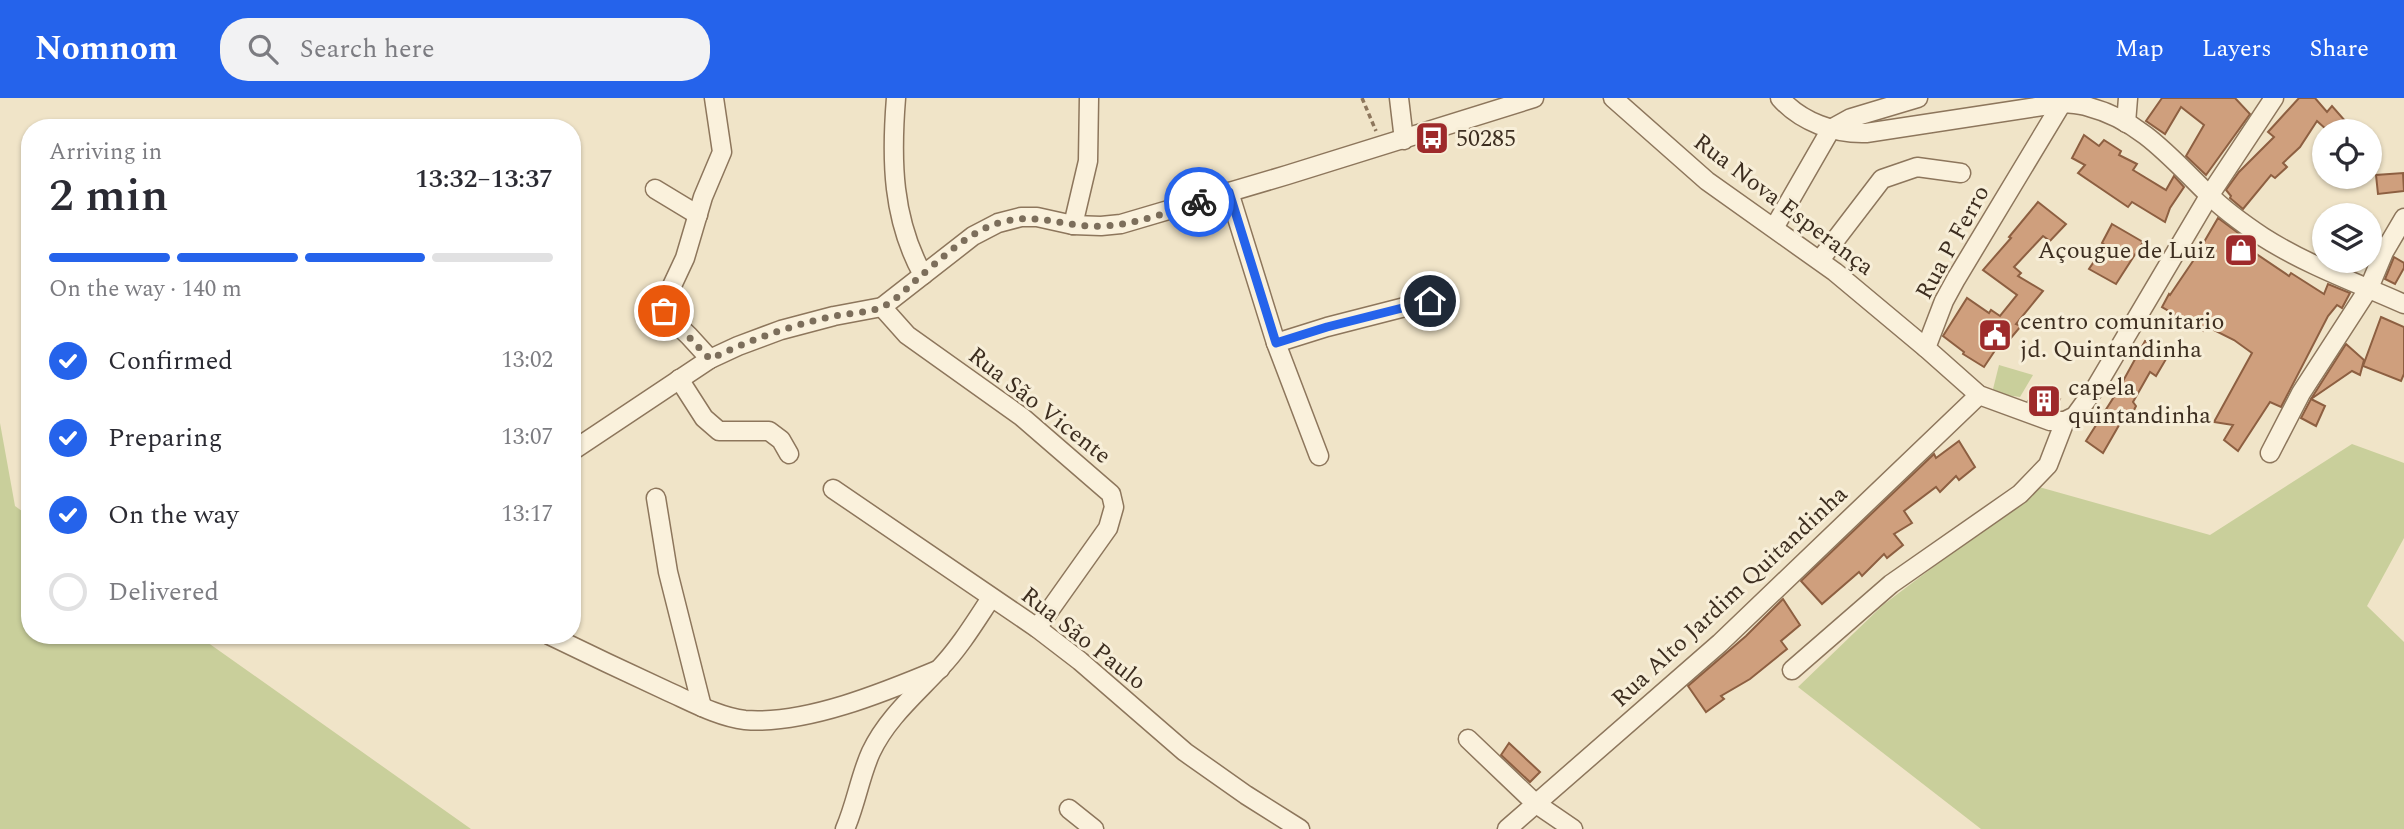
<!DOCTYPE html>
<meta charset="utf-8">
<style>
:root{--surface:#fff;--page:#f2f2f3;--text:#2b2b33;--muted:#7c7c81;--line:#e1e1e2;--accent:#2563eb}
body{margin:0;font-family:Spectral,serif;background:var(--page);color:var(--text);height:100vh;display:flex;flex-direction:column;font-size:26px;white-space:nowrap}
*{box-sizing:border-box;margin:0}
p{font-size:23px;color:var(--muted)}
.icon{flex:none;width:38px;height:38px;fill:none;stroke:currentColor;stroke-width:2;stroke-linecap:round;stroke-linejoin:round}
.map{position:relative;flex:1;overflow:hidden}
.sheet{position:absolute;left:21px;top:21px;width:560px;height:525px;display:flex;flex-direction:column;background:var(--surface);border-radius:28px;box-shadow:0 2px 5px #0004}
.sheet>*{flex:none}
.controls{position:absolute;left:2312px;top:21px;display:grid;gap:14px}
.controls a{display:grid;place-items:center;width:70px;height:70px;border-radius:50%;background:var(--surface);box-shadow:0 2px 5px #0004;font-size:35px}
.pin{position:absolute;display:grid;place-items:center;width:60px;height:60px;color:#fff;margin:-30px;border:4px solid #fff;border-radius:50%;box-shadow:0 2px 7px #0007}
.courier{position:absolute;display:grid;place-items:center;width:70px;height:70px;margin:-35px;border:5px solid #2563eb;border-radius:50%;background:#fff;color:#222;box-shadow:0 2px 9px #0007}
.headline em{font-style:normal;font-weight:600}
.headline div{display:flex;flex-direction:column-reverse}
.headline{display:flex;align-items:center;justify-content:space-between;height:119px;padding:0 28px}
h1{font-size:46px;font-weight:600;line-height:52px}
.bar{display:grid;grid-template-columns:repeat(4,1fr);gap:10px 7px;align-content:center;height:84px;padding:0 28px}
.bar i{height:9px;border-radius:5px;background:var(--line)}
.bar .selected{background:var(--accent)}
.bar p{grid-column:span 4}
ol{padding:0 28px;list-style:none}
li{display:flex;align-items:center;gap:21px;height:77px}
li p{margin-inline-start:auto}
li .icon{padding:7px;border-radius:50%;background:var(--accent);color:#fff;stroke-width:4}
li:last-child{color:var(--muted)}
li i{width:38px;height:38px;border:4px solid var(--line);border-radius:50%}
header{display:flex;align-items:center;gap:42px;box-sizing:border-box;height:98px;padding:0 35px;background:var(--accent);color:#fff}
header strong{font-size:33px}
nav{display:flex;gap:38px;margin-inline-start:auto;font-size:24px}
.search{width:490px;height:63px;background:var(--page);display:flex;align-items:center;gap:18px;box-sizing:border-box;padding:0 24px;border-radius:28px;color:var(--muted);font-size:26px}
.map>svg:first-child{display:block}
.green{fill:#c9cf9b}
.building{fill:#cf9f7d;stroke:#8d5f41;stroke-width:2}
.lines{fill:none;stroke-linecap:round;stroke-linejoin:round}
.minor-casing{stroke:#8d765c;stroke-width:21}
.path{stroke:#8d765c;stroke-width:3.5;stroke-dasharray:5 3.5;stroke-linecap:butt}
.minor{stroke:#faf1dc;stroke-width:18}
.done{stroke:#7c6e5b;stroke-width:7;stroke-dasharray:0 12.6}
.route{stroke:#2563eb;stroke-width:9}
.labels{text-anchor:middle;stroke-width:6;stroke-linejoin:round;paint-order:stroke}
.poi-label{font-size:24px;fill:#3d2e20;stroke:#f7eed8;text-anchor:start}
.street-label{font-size:24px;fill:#3d2e20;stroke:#f7eed8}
</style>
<header>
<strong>Nomnom</strong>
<div class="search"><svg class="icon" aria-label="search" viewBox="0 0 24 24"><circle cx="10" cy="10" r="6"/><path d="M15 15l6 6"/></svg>Search here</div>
<nav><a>Map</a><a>Layers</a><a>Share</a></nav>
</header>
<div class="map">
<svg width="2404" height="731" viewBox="0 0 2404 731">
<rect width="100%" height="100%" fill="#f0e4c8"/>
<g class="green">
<polygon points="1999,267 2033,277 2020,299 1992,295"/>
<polygon points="0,325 15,408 30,419 30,537 197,537 471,731 0,731"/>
<polygon points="2352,346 2404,365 2404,440 2367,508 2404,544 2404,731 1981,731 1798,589 1883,507 2039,389 2210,437"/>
</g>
<g class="building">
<polygon points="2162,0 2235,0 2250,16 2206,77 2186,58 2204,27 2181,9 2165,36 2146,23"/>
<polygon points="2299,0 2315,0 2327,14 2332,8 2354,33 2328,33 2317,23 2300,49 2283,65 2287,69 2275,80 2271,77 2243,111 2230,100 2231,98 2226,92 2239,74 2274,39 2268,34"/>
<polygon points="2084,37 2099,48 2104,42 2121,53 2119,57 2137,66 2133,72 2166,92 2174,78 2184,89 2170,110 2165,124 2132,104 2128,109 2078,75 2085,67 2072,60"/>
<polygon points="2403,75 2404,93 2378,96 2376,77"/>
<polygon points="2038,104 2066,126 2050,143 2043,138 2014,169 2021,175 2018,178 2043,193 2016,226 2021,228 2005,247 2000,245 1984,269 1963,256 1964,254 1943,238 1967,200 1989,215 1991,212 2000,218 2017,197 1983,172 2011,140 2009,139"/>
<polygon points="2218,120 2253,146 2249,151 2289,178 2291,175 2324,196 2328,186 2350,195 2342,210 2337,207 2328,218 2281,309 2270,304 2238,353 2224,342 2233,327 2214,324 2252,255 2234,242 2206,228 2203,233 2162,209 2169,196 2170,197 2193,163"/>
<polygon points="2112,126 2143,144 2116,186 2089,171 2105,147 2102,145"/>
<polygon points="2394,159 2404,165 2404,170 2395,186 2385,181"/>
<polygon points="2381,219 2404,229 2404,276 2401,283 2363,268"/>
<polygon points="2145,243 2169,256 2156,278 2150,274 2133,304 2136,308 2128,324 2122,322 2103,355 2086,343 2117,294"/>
<polygon points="2346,246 2364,262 2360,277 2352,273 2311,301"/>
<polygon points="2039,288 2060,301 2054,312 2028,303"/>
<polygon points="2311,301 2325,308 2316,328 2301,320"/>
<polygon points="1959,343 1975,369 1959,382 1956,378 1940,394 1936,389 1904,413 1912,425 1894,436 1903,447 1887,460 1884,456 1862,478 1859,474 1822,506 1801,483 1934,356 1936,360"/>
<polygon points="1783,501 1800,527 1781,543 1787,551 1750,581 1721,598 1724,601 1706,614 1688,588 1746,538"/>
<polygon points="1509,645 1540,674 1530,684 1501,657"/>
</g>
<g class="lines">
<g class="minor-casing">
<g id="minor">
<path d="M896,0C891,62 892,121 923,177"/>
<polyline points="1399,0 1404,42"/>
<polyline points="1613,0 1707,83 1835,174 1926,250"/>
<path d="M1780,0C1801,24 1835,36 1866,35L2062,5C2071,6 2080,6 2089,9C2140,22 2172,61 2208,96C2224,112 2245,127 2263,139C2307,167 2357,185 2404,206"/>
<polyline points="2062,5 1956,181 1944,203 1926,250 1979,297 2050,323 2065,323 2075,318 2096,289 2209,98 2274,0"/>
<polyline points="2126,25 2128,0"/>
<polyline points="655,91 698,117"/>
<polyline points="1229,94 1276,245 1319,358"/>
<polyline points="1073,127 1088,63 1089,0"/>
<polyline points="1774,130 1831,31 1851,20 1918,0"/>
<polyline points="1820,162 1882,81 1917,69 1961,75"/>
<polyline points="882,209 907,237 1022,319 1111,396 1114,409 1108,430 1037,530"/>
<polyline points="1276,245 1327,229 1448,198"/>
<polyline points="710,261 689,238 667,217 663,207 685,160 703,99 722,54 714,0"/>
<polyline points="679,281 704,320 719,333 769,333 781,342 789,356"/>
<polyline points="572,353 710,261 738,248 781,232 834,218 882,209 973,138 998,125 1021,119 1037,119 1073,127 1101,128 1121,126 1287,77 1534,0"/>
<polyline points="2270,355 2301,295 2369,190 2384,154 2404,120"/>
<polyline points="833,391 1037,530 1080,563 1185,654 1246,697 1300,731"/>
<polyline points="656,400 668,474 702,609"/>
<path d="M549,537C588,556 626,574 665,592C690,603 718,619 745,622C805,627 885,594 940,571"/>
<polyline points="1792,572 1891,486 2020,396 2048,367 2065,323"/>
<polyline points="1468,641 1535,705 1573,731"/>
<polyline points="1069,711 1094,731"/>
<path d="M845,731C856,706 860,678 871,654C887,620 916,596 940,570C960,549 975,524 991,500"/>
<polyline points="1507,731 1720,545 1979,297"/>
</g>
</g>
<polyline class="path" points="1362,0 1376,33"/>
<use href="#minor" class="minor"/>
</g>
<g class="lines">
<path class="done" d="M664,213L710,261C750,242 791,227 835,218C850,215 868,215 882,209C894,204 905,192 915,183C940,162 970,132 1002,124C1040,114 1065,130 1102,128C1135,127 1168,114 1199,104"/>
<polyline class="route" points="1199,104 1229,94 1276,245 1327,229 1430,203"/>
</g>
<defs>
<g id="bus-square" transform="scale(1.75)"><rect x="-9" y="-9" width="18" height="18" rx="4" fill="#9e2a2b" stroke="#f7eed8"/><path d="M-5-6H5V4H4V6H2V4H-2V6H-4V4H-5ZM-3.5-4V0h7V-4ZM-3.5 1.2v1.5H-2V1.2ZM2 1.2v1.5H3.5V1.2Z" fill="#fff"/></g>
<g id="shop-square" transform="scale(1.75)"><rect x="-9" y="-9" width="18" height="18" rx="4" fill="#9e2a2b" stroke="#f7eed8"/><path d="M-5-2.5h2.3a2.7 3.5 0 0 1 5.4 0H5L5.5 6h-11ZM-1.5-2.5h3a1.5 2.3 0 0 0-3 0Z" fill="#fff"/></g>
<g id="civic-square" transform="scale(1.75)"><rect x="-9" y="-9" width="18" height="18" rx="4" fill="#9e2a2b" stroke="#f7eed8"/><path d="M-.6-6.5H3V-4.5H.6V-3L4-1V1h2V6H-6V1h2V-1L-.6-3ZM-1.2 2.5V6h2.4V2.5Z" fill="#fff"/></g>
<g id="building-square" transform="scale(1.75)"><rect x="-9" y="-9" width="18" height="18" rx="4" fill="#9e2a2b" stroke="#f7eed8"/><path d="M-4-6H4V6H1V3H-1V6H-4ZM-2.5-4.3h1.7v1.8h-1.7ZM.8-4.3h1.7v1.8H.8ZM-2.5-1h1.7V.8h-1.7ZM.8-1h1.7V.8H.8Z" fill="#fff"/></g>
</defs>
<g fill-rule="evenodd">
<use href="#bus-square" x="1432" y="40"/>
<use href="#shop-square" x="2241" y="152"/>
<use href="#civic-square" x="1995" y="237"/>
<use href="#building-square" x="2044" y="303"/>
</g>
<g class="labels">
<g class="poi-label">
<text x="1456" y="48">50285</text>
<text x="2216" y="160" text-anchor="end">Açougue de Luiz</text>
<text x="2020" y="231">centro comunitario<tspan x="2020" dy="28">jd. Quintandinha</tspan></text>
<text x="2068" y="297">capela<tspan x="2068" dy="28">quintandinha</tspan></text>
</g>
<g class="street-label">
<text transform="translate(1784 106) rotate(37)" y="8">Rua Nova Esperança</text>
<text transform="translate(1952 144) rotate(-61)" y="8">Rua P Ferro</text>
<text transform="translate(1040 307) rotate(38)" y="8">Rua São Vicente</text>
<text transform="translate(1729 498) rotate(-43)" y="8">Rua Alto Jardim Quitandinha</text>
<text transform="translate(1084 540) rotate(38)" y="8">Rua São Paulo</text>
</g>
</g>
</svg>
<div class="controls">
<a><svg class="icon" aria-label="locate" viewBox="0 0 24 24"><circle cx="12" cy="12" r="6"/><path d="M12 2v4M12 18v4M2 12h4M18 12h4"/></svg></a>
<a><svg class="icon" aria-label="layers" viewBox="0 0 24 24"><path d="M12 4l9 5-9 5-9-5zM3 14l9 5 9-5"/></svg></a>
</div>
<div class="pin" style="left:664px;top:213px;background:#ea580c"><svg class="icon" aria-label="bag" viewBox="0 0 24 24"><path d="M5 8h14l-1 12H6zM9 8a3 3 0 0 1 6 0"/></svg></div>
<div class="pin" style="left:1430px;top:203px;background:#1f2937"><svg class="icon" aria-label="home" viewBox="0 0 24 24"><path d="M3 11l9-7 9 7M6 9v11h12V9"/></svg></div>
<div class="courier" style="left:1199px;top:104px"><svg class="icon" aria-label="bike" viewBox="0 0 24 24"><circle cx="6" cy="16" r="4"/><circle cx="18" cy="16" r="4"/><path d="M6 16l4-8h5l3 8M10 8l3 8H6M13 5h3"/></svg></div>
<section class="sheet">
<div class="headline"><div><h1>2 min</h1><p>Arriving in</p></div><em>13:32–13:37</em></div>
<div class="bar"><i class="selected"></i><i class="selected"></i><i class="selected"></i><i></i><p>On the way · 140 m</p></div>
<ol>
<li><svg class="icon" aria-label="check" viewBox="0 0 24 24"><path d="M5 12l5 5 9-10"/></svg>Confirmed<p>13:02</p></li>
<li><svg class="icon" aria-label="check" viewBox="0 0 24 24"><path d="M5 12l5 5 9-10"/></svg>Preparing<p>13:07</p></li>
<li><svg class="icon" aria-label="check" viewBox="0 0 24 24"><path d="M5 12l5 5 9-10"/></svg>On the way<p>13:17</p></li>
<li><i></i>Delivered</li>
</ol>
</section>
</div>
